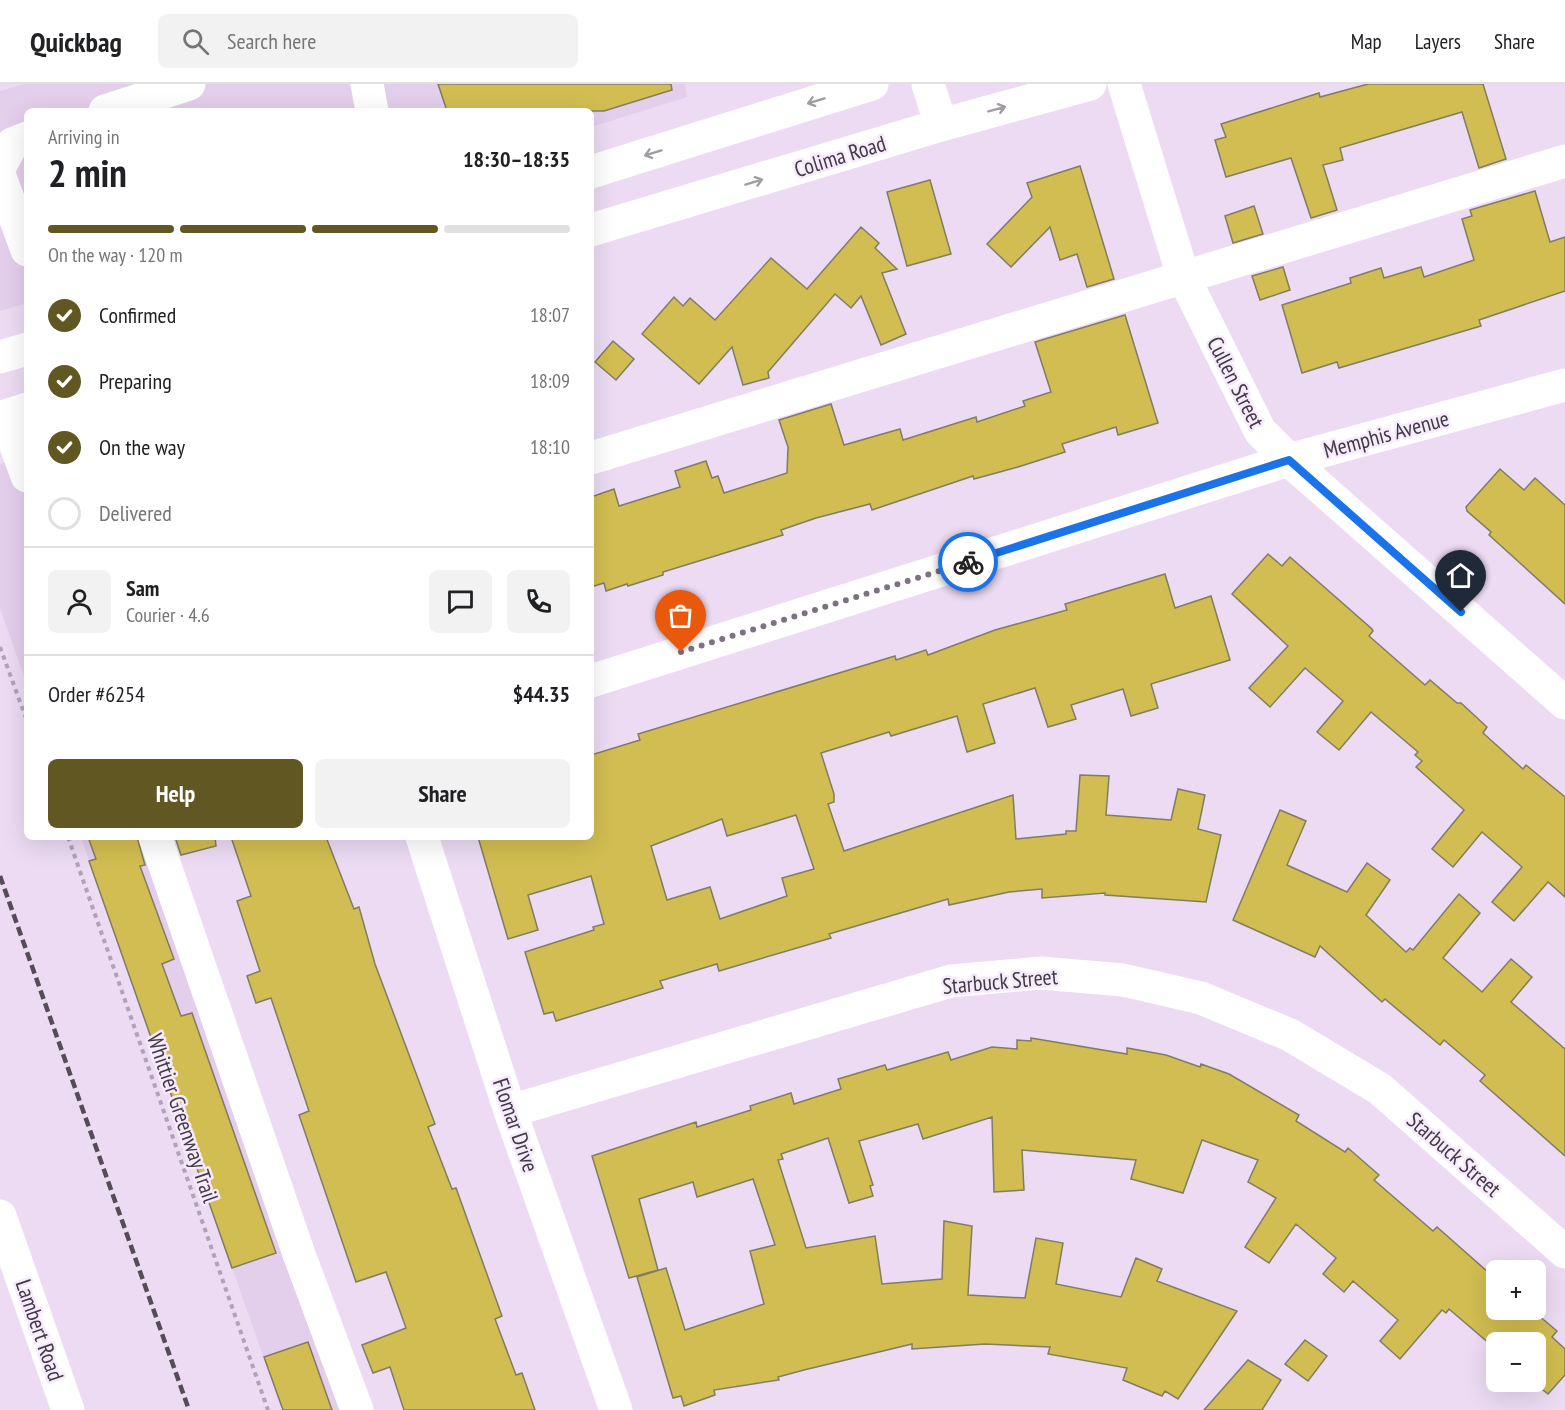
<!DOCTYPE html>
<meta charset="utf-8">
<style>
:root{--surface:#fff;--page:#f2f2f2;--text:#202124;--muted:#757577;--line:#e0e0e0;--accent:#605723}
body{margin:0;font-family:"PT Sans Narrow",sans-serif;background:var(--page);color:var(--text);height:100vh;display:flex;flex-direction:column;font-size:22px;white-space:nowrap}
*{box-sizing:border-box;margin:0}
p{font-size:20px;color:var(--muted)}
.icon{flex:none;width:33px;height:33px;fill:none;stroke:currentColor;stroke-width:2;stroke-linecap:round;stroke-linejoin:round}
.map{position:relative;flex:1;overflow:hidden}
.drawer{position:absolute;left:24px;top:24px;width:570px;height:732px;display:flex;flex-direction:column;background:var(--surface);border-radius:9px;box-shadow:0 6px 24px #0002}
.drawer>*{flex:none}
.controls{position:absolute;left:1486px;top:1176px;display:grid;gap:12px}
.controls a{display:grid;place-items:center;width:60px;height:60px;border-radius:9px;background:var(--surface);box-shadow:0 6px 24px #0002;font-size:30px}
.pin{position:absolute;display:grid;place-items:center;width:51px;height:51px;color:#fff;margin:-62px -26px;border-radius:50% 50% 50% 0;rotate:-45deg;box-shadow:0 0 6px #0007}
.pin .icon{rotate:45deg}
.courier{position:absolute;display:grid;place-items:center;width:60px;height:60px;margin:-30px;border:4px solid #1a73e8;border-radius:50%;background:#fff;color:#222;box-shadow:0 2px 8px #0007}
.overview em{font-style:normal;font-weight:600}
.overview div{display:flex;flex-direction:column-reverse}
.overview{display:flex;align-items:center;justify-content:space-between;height:102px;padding:0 24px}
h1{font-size:39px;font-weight:600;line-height:45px}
.bar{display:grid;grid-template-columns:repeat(4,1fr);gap:9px 6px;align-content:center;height:72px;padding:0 24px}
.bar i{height:8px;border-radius:4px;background:var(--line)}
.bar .active{background:var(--accent)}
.bar p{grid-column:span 4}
.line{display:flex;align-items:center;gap:15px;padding:0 24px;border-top:2px solid var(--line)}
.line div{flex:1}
.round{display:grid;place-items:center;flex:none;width:63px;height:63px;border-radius:9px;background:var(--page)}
ol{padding:0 24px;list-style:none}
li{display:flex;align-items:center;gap:18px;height:66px}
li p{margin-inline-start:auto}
li .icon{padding:6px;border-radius:50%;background:var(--accent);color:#fff;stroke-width:4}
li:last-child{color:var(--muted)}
li i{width:33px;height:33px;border:3px solid var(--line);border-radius:50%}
.cta{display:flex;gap:12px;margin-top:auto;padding:12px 24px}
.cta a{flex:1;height:69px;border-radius:9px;background:var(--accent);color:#fff;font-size:24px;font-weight:600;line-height:69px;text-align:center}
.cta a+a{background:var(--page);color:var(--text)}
header{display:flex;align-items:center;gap:36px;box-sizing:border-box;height:84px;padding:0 30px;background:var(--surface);border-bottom:2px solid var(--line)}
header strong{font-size:28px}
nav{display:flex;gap:33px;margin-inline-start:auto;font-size:21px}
.search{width:420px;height:54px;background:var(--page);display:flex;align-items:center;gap:15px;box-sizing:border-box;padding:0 21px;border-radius:9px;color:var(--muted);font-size:22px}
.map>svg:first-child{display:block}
.built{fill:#e3ceec}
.building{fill:#d1bd51;stroke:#817c64;stroke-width:1.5;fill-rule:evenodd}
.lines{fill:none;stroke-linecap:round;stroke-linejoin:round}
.path{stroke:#b0a3b6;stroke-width:4;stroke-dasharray:4.5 4.5;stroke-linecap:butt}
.minor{stroke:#fff;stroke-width:33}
.major{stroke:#fff;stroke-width:33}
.rail{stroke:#544c57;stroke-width:4.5;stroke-dasharray:9 4.5;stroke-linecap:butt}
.oneway{stroke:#a09ca1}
.done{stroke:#7c7281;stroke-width:6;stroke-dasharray:0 10.8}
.route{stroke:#1a73e8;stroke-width:8}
.labels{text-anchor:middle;stroke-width:5;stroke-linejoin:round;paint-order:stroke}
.street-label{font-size:22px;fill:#403a43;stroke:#f7eafd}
</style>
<header>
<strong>Quickbag</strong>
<div class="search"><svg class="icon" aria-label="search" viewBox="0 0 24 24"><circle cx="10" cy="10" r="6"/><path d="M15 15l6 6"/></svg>Search here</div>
<nav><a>Map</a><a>Layers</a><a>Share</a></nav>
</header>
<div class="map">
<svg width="1565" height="1326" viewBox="0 0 1565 1326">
<rect width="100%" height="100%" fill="#ecdbf3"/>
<g class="built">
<polygon points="25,0 685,0 687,13 591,43 591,27 27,27 27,219 0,227 0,7"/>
<polygon points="27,372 27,601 0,524 0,380"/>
<polygon points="81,753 170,753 372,1326 282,1326"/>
</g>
<g class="building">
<polygon points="438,0 671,0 672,6 604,27 447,27"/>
<polygon points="1368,0 1483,0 1506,75 1479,84 1462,28 1340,64 1343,76 1323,81 1337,126 1311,134 1291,74 1226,93 1215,56 1226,53 1221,40 1319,9 1320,13"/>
<polygon points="1080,82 1114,195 1087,203 1077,170 1060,176 1050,143 1011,183 987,160 1032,113 1027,99"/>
<polygon points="930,96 951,170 907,182 887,108"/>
<polygon points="1535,107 1550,158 1565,153 1565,207 1479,236 1481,242 1339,284 1337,278 1302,289 1282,221 1351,199 1350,194 1381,184 1384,194 1421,183 1424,193 1474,176 1462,135 1472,132 1470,126"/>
<polygon points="1254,122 1263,150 1233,159 1225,132"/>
<polygon points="861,143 879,159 875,164 897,185 882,189 906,250 881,261 861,212 851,224 835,210 768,288 769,294 743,301 732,263 699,300 642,250 674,213 683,222 690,214 715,236 771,174 807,205"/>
<polygon points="1283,183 1290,206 1260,216 1252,192"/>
<polygon points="1125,231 1158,339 1118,351 1116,343 1062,360 1065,368 1018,383 974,395 973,392 872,426 870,420 816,434 781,446 783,451 663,488 663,491 628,502 627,500 606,507 604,499 591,503 591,413 614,405 619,422 680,403 675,387 706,377 712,394 718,392 724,409 787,389 788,363 779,336 831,320 844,361 900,345 903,356 976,333 977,338 1025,322 1023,317 1051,308 1035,258"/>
<polygon points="613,257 634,275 616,296 595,278"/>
<polygon points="1500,385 1524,406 1535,394 1565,421 1565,520 1489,451 1491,448 1467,427 1466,423"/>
<polygon points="1268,470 1282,482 1290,473 1372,545 1373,547 1369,552 1425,601 1430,596 1457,619 1461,619 1487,643 1483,649 1523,685 1526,681 1565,713 1565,813 1548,798 1514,837 1492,818 1522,783 1482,748 1453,783 1432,765 1464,726 1416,683 1422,677 1415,671 1418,668 1371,628 1339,666 1317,648 1343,617 1305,584 1270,623 1249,604 1288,562 1232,510"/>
<path d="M1165,490L1175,524L1211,512L1230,576L1151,600L1158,624L1131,632L1123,605L1071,621L1076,635L1048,643L1035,604L983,620L995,659L967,668L957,632L891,652L889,648L821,669L834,710V718L828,720L844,767L1013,711L1016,755L1066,750V747H1076L1080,691L1109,692L1106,731L1171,736L1178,705L1205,711L1198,745L1221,751L1206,818L1105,811V809L1042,814V805L1009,808L949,821L948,815L829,850L831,854L719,887L717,880L660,897L663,904L556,937L553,928L544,930L525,868L594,846L593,843L604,840L591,792L528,811L538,846L508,855L478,753H591V671L640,656L638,650L895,572L896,576L926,566L928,571L995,546L1067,526L1065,520ZM796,731L814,785L782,794L787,812L720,835L710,803L667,816L651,762L722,735L727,752Z"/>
<polygon points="1280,726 1306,737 1287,781 1347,808 1367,779 1390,796 1366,831 1406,868 1410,864 1413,866 1459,810 1480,829 1443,874 1482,908 1511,875 1532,893 1511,918 1565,965 1565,1072 1480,997 1485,991 1444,956 1440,961 1385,915 1382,918 1320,862 1315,873 1233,836"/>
<polygon points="88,753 137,753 145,781 140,782 174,875 162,880 181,932 192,929 276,1169 232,1184 89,777 96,775"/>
<polygon points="175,753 215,753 216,762 181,771"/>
<polygon points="231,753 326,753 354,825 359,823 375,880 435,1040 428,1043 452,1105 456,1104 502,1232 495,1235 516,1291 522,1289 535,1326 404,1326 390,1283 373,1289 362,1261 406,1244 386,1188 356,1198 299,1031 309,1027 271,914 256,919 247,892 260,887 237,817 251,812"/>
<polygon points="1031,954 1127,970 1127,964 1166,971 1200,983 1201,980 1229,990 1299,1031 1296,1037 1345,1068 1348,1064 1379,1091 1374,1096 1433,1147 1437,1143 1497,1196 1497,1226 1532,1226 1557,1247 1552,1253 1565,1265 1565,1291 1548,1310 1533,1298 1536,1298 1536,1258 1497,1258 1497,1266 1449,1225 1446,1229 1442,1226 1400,1275 1380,1257 1398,1236 1353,1197 1344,1208 1323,1190 1336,1174 1296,1140 1269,1179 1245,1163 1276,1114 1248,1098 1258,1076 1202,1056 1183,1109 1131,1095 1136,1076 1022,1066 1024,1106 994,1108 992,1033 923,1055 918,1040 859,1057 873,1101 870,1102 873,1112 849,1119 828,1054 781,1070 783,1075 778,1076 806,1164 875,1152 882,1200 942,1195 944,1137 972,1142 968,1211 1025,1214 1036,1154 1063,1159 1056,1200 1121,1213 1136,1174 1162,1185 1157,1197 1237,1227 1178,1315 1165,1307 1162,1312 1123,1296 1127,1284 1048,1270 1050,1263 985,1260 912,1265 912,1260 804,1286 778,1293 779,1296 714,1306 715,1311 684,1322 681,1312 673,1314 637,1193 666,1184 685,1246 764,1220 750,1167 775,1161 753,1095 697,1113 693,1098 639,1115 658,1186 629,1194 592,1072 696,1038 697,1043 751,1026 750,1022 791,1009 794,1020 841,1005 838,995 885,981 887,986 948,968 951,976 992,963 1017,965 1017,956 1031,957"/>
<polygon points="1305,1256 1327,1272 1308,1297 1285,1280"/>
<polygon points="308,1258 332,1326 283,1326 264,1273"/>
<polygon points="1248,1276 1281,1296 1262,1326 1204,1326"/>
</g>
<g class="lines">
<g class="path">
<polyline points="0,563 27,637"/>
<polyline points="68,753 268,1326"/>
</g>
<g class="minor">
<polyline points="367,0 372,27"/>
<polyline points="1124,0 1183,192 1260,347 1289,376 1565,619"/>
<polyline points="105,27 189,0"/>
<polyline points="0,82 12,60 27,54"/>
<polyline points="0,93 27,166"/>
<polyline points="5,332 27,392"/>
<polyline points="591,374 1565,77"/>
<polyline points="591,597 1289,376 1565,301"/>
<polyline points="155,753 299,1170 357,1326"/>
<polyline points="422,753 510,1027 616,1326"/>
<polyline points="510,1027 951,897 1041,889 1123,896 1201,914 1290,951 1380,1005 1565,1168"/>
</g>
<g class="major">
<polyline points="928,0 941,41"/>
<polyline points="591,88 872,0"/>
<polyline points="591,146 941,41 1090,0"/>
<polyline points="0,273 27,265"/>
<polyline points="0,334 27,325"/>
<polyline points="0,1132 68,1326"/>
</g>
<polyline class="rail" points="0,792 189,1326"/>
</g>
<defs><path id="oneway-shaft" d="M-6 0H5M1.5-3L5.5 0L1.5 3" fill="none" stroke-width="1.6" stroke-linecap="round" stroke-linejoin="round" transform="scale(1.5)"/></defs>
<g class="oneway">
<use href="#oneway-shaft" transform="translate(816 17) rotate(163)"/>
<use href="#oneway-shaft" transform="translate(997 25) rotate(-15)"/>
<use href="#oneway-shaft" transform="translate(653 69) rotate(163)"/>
<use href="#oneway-shaft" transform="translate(754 98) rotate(-17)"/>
</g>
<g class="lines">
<polyline class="done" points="681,568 968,478"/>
<polyline class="route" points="968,478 1289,376 1461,528"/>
</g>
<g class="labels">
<g class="street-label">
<text transform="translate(840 72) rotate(-17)" y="8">Colima Road</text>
<text transform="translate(1236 298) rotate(63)" y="8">Cullen Street</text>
<text transform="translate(1386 350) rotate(-15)" y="8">Memphis Avenue</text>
<text transform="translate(1000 897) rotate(-5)" y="8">Starbuck Street</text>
<text transform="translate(183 1034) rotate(71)" y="8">Whittier Greenway Trail</text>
<text transform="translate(516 1041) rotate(71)" y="8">Flomar Drive</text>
<text transform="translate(1454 1070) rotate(41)" y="8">Starbuck Street</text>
<text transform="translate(40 1246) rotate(71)" y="8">Lambert Road</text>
</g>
</g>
</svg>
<div class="controls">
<a>+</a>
<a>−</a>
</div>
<div class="pin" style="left:681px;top:568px;background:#ea580c"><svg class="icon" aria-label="bag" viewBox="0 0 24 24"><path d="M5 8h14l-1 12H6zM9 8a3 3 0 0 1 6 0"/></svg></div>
<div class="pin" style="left:1461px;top:528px;background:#1f2937"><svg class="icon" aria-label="home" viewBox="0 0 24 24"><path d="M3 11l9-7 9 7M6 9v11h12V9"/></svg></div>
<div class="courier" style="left:968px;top:478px"><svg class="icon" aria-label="bike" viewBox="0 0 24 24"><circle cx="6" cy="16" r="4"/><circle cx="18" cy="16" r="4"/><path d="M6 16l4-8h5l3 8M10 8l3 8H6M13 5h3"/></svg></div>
<section class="drawer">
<div class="overview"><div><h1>2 min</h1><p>Arriving in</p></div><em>18:30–18:35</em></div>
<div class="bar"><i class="active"></i><i class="active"></i><i class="active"></i><i></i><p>On the way · 120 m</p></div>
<ol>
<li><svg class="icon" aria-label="check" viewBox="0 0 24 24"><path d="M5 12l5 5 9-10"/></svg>Confirmed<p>18:07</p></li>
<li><svg class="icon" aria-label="check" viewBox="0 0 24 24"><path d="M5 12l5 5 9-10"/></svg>Preparing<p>18:09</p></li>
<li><svg class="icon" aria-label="check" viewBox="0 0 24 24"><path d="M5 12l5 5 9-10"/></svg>On the way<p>18:10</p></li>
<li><i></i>Delivered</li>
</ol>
<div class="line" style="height:108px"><a class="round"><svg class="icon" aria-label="person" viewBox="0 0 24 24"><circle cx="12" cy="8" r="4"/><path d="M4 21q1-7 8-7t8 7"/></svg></a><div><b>Sam</b><p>Courier · 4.6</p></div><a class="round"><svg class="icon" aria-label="chat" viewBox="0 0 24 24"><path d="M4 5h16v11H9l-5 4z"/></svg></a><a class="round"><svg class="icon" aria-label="phone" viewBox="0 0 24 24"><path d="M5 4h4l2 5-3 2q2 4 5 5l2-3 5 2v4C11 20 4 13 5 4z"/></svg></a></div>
<div class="line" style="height:78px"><div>Order #6254</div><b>$44.35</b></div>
<div class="cta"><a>Help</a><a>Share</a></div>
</section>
</div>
